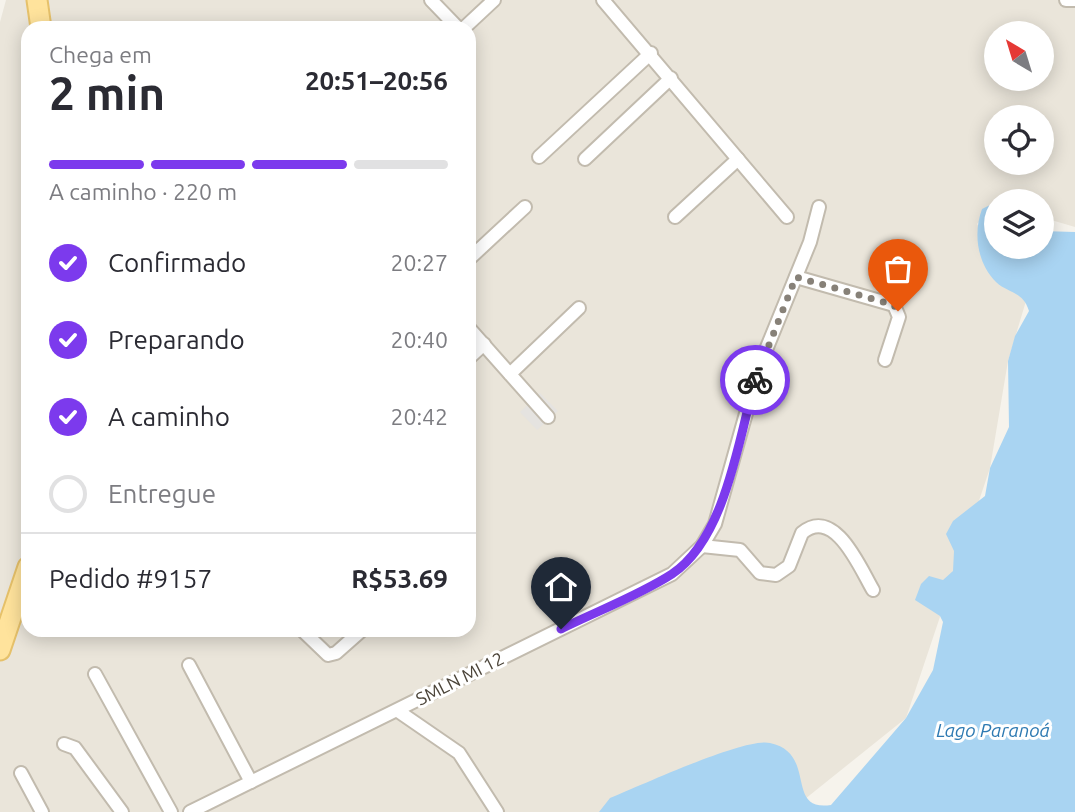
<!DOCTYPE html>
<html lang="pt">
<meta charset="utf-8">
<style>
:root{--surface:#fff;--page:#f2f2f3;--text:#2b2b33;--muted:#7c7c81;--line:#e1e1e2;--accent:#7c3aed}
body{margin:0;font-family:Ubuntu,sans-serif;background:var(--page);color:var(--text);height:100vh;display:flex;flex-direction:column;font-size:26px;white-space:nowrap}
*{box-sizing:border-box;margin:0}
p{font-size:23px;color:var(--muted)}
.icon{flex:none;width:38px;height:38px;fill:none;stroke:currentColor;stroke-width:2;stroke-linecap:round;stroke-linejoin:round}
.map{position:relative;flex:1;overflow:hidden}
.sheet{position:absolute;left:21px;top:21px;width:455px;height:616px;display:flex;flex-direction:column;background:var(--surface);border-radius:21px;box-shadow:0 4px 18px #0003}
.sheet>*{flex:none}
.needle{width:46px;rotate:322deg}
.controls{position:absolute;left:984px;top:21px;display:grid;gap:14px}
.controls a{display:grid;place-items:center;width:70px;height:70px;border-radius:50%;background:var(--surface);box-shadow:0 4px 18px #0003;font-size:35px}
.pin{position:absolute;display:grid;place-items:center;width:60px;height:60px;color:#fff;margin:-72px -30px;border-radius:50% 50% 50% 0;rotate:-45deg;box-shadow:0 0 7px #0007}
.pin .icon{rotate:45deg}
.courier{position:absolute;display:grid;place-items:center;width:70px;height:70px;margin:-35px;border:5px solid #7c3aed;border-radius:50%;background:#fff;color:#222;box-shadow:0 2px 9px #0007}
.headline em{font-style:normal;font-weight:700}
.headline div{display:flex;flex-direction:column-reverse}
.headline{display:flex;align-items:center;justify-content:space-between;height:119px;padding:0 28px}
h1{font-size:46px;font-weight:700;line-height:52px}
.bar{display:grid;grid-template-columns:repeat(4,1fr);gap:10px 7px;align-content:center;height:84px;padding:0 28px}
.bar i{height:9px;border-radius:5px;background:var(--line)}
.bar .active{background:var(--accent)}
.bar p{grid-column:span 4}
.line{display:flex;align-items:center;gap:18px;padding:0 28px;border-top:2px solid var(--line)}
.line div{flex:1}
ol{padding:0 28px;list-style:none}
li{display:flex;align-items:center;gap:21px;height:77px}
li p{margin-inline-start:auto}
li .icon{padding:7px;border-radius:50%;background:var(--accent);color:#fff;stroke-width:4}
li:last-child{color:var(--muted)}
li i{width:38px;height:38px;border:4px solid var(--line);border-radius:50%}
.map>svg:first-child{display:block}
.residential{fill:#eae5da;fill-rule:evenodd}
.parking{fill:#e5e3e0}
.water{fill:#a9d4f2}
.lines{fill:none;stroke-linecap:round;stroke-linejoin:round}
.street-casing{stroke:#c2bbae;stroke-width:16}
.primary-casing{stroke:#e6c16a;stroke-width:23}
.street{stroke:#fff;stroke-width:12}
.primary{stroke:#ffe39c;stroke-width:19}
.done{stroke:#878178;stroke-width:7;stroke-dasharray:0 12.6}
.route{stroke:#7c3aed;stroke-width:9}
.labels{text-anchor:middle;stroke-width:6;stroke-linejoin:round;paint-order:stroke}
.street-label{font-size:18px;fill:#4b4439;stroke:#fff}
.water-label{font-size:19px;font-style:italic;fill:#2e7ab2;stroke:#fff}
</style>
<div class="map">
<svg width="1075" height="812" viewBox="0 0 1075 812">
<rect width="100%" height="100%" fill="#f6f3ec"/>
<path class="residential" d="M6,0H1075V227L1041,217V201H996L977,224L1026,301L1008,361L990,468L906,718L805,799L606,812H0V22ZM28,28H469V630H28ZM996,33H1041V79H996ZM996,117H1041V163H996Z"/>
<polygon class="parking" points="540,393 558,411 537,430 520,412"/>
<path class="water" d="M996,202V247H1041V231L1075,232V812H599L610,798C640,786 745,737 770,743C818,753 784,812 831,805L906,718L933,670L943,622L940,616L915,600L921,584L929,576L943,580L953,571L954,551L946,534L953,521L985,496L990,468L1009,427L1008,361L1015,336L1029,311C1023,291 1009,294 996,282C977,263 973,233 982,209Z"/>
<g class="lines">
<g class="street-casing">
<g id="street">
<polyline points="431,0 458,28"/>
<polyline points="603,0 787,217"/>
<polyline points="1066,0 1075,0"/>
<polyline points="464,28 494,0"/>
<polyline points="539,157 651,53"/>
<polyline points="585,159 671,78"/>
<polyline points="675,217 738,159"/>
<polyline points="469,259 525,207"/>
<polyline points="796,277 894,305 899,317 885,360"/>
<polyline points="469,328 548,417"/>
<polyline points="469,358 484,344"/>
<polyline points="510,374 579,308"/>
<path d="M702,546L740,550L760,573L776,575L789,566L802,533C835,506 860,568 873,590"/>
<polyline points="302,630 328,655 336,653 362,630"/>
<polyline points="189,665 251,782"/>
<polyline points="95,674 171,812"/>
<polyline points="398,711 459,753 497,812"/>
<polyline points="64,744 75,748 122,812"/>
<polyline points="21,773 42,812"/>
<polyline points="190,812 672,574 702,546 715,524 759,367 810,242 819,207"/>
</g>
</g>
<g class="primary-casing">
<g id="primary">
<polyline points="37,0 41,28"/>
<polyline points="0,650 28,567"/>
</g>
</g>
<use href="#street" class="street"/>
<use href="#primary" class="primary"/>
</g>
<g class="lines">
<polyline class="done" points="755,380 796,277 894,305 898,311"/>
<path class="route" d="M561,629C597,611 638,596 672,574C725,539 739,439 755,380"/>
</g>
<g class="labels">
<g class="street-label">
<text transform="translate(460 679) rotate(-27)" y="6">SMLN MI 12</text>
</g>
<g class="water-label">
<text x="993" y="737">Lago Paranoá</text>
</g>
</g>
</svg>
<div class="controls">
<a><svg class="needle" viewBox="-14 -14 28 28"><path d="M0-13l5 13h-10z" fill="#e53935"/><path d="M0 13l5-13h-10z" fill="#7c7c81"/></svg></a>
<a><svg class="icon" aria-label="locate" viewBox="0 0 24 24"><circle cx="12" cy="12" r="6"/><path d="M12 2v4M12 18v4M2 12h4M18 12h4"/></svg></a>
<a><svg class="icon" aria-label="layers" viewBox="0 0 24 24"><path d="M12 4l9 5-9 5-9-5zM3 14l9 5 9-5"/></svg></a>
</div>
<div class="pin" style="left:898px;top:311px;background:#ea580c"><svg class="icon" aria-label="bag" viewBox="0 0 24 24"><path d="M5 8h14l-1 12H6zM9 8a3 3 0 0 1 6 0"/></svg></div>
<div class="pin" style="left:561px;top:629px;background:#1f2937"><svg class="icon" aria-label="home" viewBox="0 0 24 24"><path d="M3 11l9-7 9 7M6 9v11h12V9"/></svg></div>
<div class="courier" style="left:755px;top:380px"><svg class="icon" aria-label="bike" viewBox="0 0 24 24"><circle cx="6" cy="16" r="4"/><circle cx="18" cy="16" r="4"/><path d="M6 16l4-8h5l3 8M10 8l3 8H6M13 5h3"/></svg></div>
<section class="sheet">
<div class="headline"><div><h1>2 min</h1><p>Chega em</p></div><em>20:51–20:56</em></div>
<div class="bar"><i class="active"></i><i class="active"></i><i class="active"></i><i></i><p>A caminho · 220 m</p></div>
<ol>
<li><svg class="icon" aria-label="check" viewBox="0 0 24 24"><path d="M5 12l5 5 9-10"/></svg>Confirmado<p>20:27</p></li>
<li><svg class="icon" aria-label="check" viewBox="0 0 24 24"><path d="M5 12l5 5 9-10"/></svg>Preparando<p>20:40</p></li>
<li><svg class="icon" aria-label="check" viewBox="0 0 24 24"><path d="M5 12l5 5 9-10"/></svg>A caminho<p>20:42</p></li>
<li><i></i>Entregue</li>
</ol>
<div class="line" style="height:91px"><div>Pedido #9157</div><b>R$53.69</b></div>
</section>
</div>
